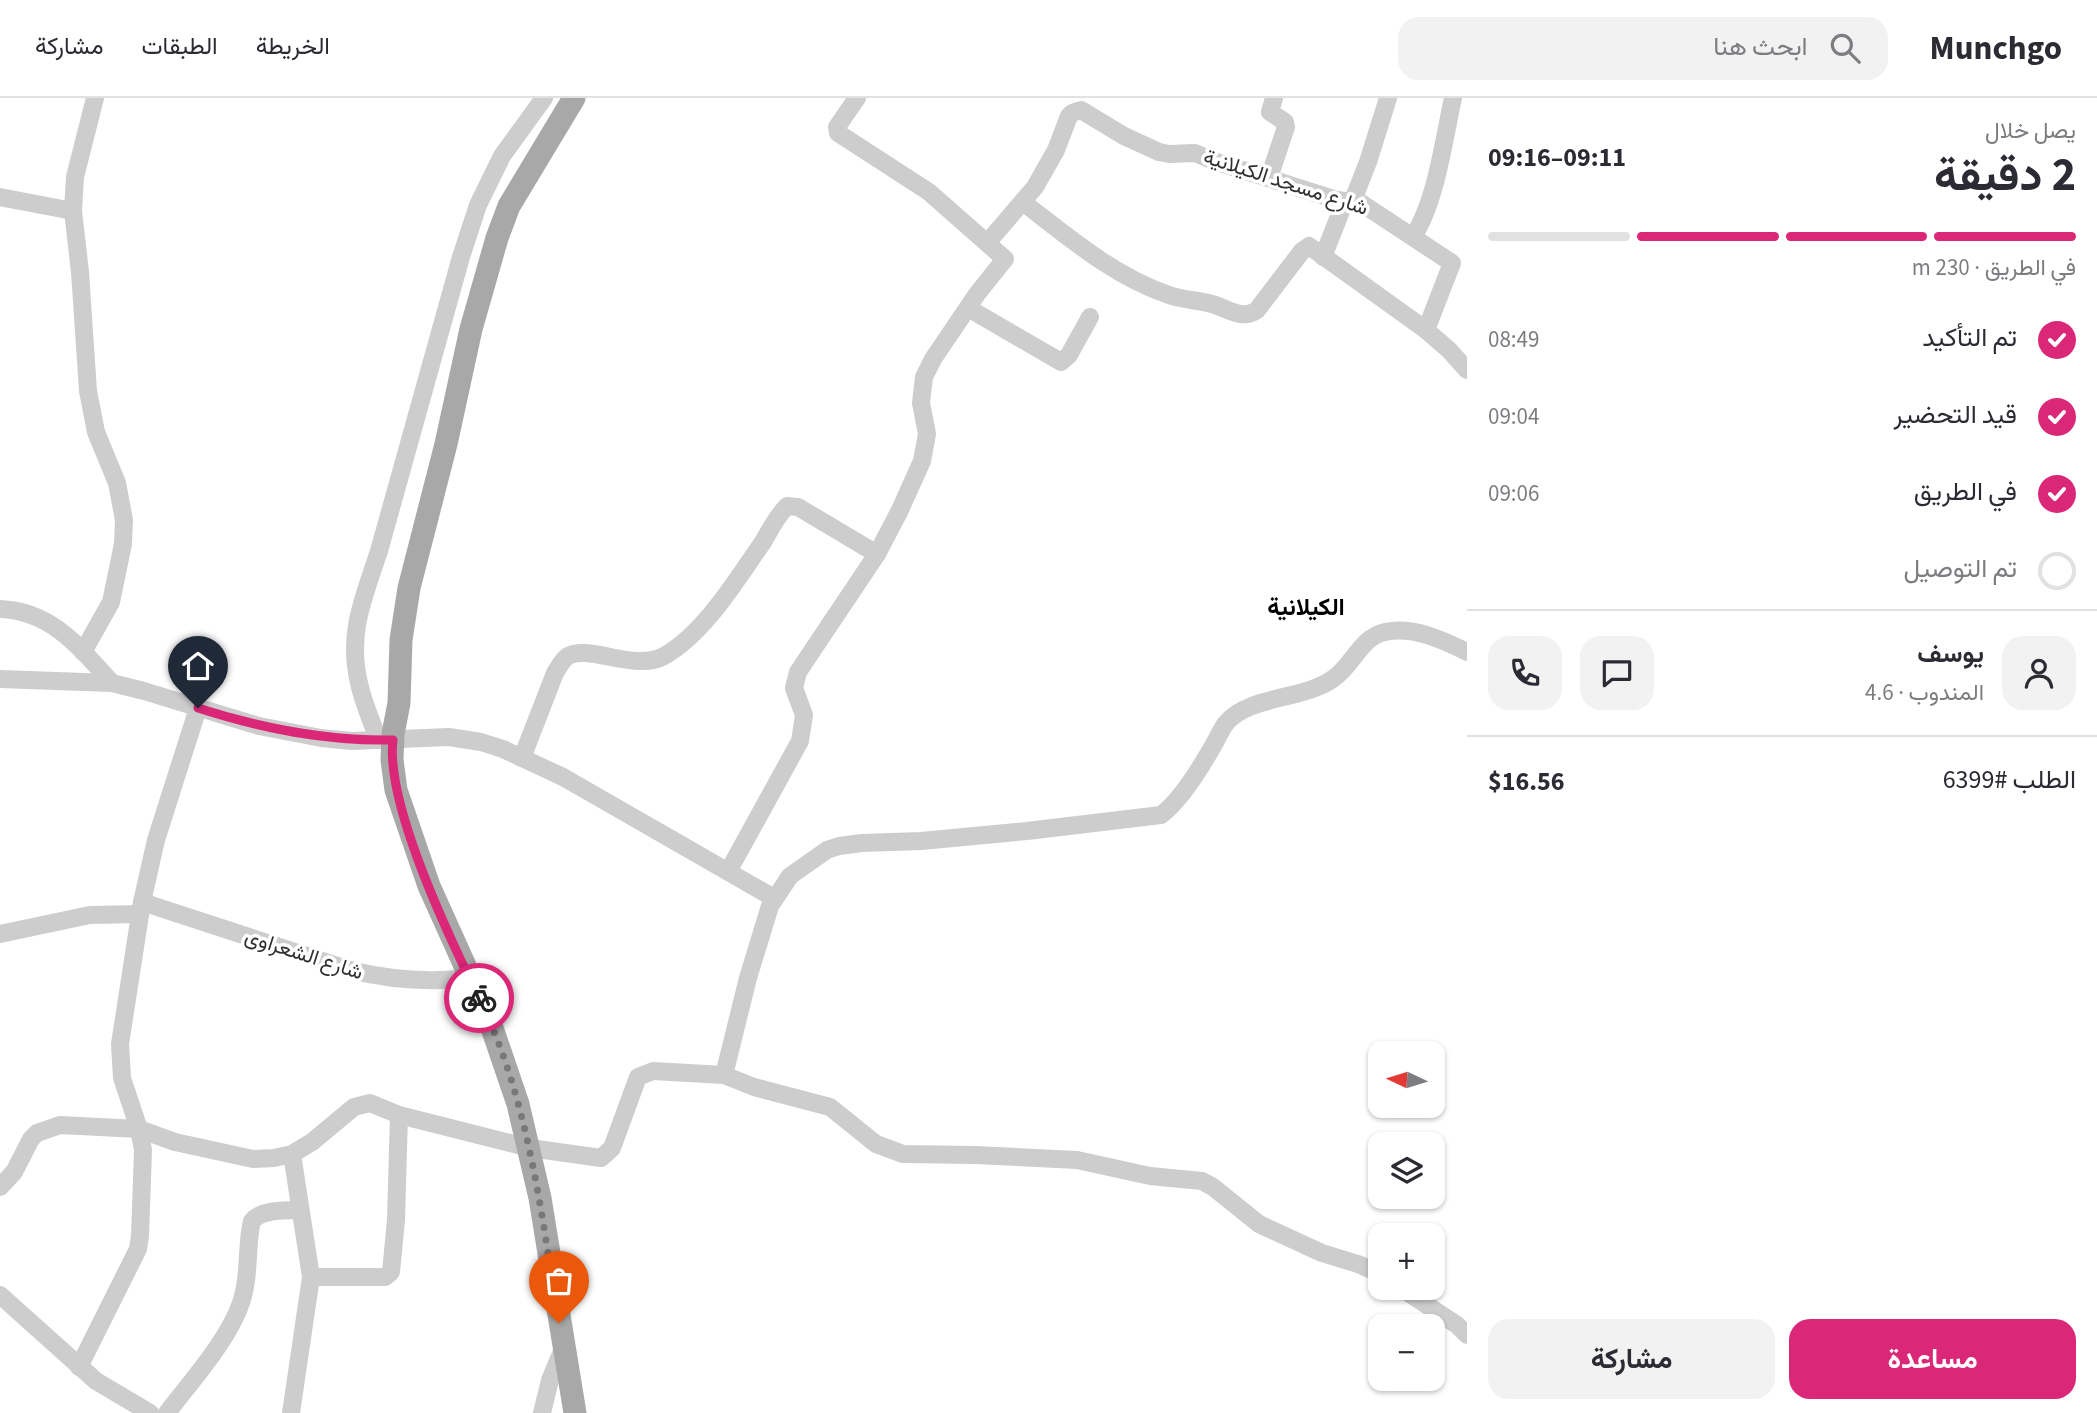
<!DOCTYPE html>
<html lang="ar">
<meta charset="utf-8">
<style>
:root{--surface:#fff;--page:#f2f2f3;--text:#2b2b33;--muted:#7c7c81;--line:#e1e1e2;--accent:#db2777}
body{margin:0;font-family:"Source Sans 3",Vazirmatn,sans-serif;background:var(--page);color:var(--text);direction:rtl;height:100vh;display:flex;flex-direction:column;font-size:26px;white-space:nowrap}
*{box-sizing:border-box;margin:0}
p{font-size:23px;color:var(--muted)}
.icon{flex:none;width:38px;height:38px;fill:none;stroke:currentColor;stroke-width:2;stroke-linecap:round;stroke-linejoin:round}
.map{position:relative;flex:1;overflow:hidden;direction:ltr}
.side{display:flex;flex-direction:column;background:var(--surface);width:630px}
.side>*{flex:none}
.needle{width:46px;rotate:274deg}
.buttons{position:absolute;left:1368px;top:943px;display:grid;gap:14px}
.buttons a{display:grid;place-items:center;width:77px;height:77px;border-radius:14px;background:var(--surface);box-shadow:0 2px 5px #0004;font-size:35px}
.pin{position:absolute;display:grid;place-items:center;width:60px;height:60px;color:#fff;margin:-72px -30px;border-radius:50% 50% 50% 0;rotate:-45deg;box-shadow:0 0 7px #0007}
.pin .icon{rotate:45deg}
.courier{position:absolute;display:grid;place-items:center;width:70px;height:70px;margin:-35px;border:5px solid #db2777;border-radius:50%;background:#fff;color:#222;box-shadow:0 2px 9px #0007}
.overview em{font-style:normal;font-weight:700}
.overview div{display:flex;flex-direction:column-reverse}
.overview{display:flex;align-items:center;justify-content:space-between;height:119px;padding:0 21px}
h1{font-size:46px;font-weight:700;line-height:52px}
.bar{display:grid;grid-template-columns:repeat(4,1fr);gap:10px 7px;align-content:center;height:84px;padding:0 21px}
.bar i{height:9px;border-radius:5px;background:var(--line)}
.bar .on{background:var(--accent)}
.bar p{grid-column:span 4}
.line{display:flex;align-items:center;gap:18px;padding:0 21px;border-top:2px solid var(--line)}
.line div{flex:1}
.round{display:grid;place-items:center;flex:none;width:74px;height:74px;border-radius:21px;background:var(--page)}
ol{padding:0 21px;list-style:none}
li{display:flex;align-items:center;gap:21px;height:77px}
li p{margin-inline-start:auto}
li .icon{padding:7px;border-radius:50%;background:var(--accent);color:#fff;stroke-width:4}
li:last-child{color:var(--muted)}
li i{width:38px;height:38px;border:4px solid var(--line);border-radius:50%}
.primary-button{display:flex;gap:14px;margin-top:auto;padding:14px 21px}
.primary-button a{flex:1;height:80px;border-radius:21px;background:var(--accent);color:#fff;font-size:28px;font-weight:700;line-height:80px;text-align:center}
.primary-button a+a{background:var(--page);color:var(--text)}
header{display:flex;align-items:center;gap:42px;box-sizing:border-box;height:98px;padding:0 35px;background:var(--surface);border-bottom:2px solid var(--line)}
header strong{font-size:33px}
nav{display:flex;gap:38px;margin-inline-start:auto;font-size:24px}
.search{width:490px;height:63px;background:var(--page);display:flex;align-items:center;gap:18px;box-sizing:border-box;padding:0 24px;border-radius:21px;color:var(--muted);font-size:26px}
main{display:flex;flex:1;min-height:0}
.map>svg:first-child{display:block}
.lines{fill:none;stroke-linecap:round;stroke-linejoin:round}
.minor{stroke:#cdcdcd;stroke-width:18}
.major{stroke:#a8a8a8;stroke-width:23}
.done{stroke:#787878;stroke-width:7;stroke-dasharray:0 12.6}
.route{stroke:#db2777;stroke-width:9}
.labels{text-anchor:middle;stroke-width:7;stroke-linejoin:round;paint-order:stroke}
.street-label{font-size:21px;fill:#303030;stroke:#fff}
.quarter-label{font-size:24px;font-weight:bold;fill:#000;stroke:#fff}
</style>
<header>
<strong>Munchgo</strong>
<div class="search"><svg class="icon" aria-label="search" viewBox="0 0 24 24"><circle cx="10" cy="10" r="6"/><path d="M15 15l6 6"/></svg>ابحث هنا</div>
<nav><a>الخريطة</a><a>الطبقات</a><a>مشاركة</a></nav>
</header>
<main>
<section class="side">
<div class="overview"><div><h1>2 دقيقة</h1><p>يصل خلال</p></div><em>09:11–09:16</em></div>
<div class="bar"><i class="on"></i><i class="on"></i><i class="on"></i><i></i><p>في الطريق · 230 m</p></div>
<ol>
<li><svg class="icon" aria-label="check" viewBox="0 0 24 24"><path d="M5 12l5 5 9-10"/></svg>تم التأكيد<p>08:49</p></li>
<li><svg class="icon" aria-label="check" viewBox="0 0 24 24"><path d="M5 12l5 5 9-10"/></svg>قيد التحضير<p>09:04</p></li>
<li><svg class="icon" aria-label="check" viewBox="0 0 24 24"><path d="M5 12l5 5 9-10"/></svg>في الطريق<p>09:06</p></li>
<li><i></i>تم التوصيل</li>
</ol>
<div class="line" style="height:126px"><a class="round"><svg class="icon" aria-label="person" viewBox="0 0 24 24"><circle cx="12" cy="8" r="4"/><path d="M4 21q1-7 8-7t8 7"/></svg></a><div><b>يوسف</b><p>المندوب · 4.6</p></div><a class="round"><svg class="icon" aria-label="chat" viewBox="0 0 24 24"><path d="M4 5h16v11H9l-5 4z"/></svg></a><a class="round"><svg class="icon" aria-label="phone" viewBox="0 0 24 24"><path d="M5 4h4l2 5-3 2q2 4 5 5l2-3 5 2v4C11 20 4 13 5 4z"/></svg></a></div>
<div class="line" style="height:91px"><div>الطلب #6399</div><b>$16.56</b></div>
<div class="primary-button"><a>مساعدة</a><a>مشاركة</a></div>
</section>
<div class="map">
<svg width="1467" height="1315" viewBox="0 0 1467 1315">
<rect width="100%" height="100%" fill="#fff"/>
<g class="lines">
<g class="minor">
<polyline points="1269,80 1286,29 1285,24 1270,14 1274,0"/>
<polyline points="0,99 73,113"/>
<polyline points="1353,102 1368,64 1388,0"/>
<path d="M1024,105C1068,139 1115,179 1169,197C1183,202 1198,202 1212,206C1227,210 1242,223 1257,212L1302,153L1309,148L1426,232L1449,252L1467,272"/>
<path d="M1414,137C1436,103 1444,41 1453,0"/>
<polyline points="988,144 1035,89 1056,52 1069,18 1072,15 1081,12 1124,38 1159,54 1169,56 1195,55 1217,64 1337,102 1361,105 1452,165 1426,232"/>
<polyline points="1323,159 1345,103"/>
<polyline points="968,210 1061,264 1069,257 1090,219"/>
<path d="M0,511C52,513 79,549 112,585"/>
<polyline points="83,554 111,504 123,446 124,422 117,385 96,334 88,293 80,174 73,113 75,79 95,0"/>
<polyline points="0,581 112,585 144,593 259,628 321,640 352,643 449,639 481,644 503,651 563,679 774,800"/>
<path d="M378,642C372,623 363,605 359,585C347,535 364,499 379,453L461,159L478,107L502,58L544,0"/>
<path d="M522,660L555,575C559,569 562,562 568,558C589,546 635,574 664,558C704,536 737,481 763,444C770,432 777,418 787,408L798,409L877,456"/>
<polyline points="729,772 800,643 804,617 794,590 798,574 877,456 900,412 922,363 927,336 921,305 924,279 933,261 977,196 1005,161 929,94 838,35 837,29 857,0"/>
<path d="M142,804L350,872C391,882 428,885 469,880"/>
<polyline points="0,836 90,817 140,816"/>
<path d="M724,977L748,880L770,808L790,778L827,752L839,748L862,745L921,743L1027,733L1161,717C1180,703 1201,669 1213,648C1217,641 1221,632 1226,625C1250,597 1305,602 1334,580C1353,567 1361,539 1385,534C1413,528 1443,542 1467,554"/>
<polyline points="0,1089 14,1074 31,1041 37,1035 60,1027 139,1031 175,1044 253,1061 274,1060 292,1056 312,1044 354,1009 370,1005 399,1017 530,1050 601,1060 612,1050 638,979 653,973 724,977 754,989 830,1009 876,1046 903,1056 975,1057 1077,1062 1150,1078 1202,1083 1213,1089 1259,1126 1322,1155 1358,1166 1381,1176"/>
<polyline points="311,1179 385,1179 391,1174 396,1122 399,1017"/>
<polyline points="1401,1190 1457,1227 1467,1237"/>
<polyline points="0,1197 96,1283 150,1315"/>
<polyline points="79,1269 138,1151 140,1138 143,1052 139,1031 122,980 120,946 142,804 156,742 198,610"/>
<path d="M167,1315C192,1282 233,1237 243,1198C250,1173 246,1147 252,1123C262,1111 285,1113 299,1112"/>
<polyline points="291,1315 311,1179 292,1056"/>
<polyline points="542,1315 550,1282 563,1251"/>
</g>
<polyline class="major" points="574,0 509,108 497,140 471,231 446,346 409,490 401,542 399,605 393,636 392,662 396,692 429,788 489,921 518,1006 540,1100 575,1315"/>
</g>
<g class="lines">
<path class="done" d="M479,900C529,1002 541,1114 559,1225"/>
<path class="route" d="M198,610C263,631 325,643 393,642C385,706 450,841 479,900"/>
</g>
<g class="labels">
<g class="street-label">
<text transform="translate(1286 84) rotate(18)" y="7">شارع مسجد الكيلانية</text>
<text transform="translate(304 856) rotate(18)" y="7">شارع الشعراوى</text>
</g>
<g class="quarter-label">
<text x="1306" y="517">الكيلانية</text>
</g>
</g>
</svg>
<div class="buttons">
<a><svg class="needle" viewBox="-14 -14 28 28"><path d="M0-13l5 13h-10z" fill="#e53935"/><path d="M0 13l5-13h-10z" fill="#7c7c81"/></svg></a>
<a><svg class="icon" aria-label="layers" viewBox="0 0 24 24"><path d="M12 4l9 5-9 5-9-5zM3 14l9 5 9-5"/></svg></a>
<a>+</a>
<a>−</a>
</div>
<div class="pin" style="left:559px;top:1225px;background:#ea580c"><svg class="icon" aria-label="bag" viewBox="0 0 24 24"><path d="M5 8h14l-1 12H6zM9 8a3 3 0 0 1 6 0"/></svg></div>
<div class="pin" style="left:198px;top:610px;background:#1f2937"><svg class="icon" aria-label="home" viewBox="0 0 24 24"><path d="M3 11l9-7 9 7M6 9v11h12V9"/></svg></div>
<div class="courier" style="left:479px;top:900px"><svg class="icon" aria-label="bike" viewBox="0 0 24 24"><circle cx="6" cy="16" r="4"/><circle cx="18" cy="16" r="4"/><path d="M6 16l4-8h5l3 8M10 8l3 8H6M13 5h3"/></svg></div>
</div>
</main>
